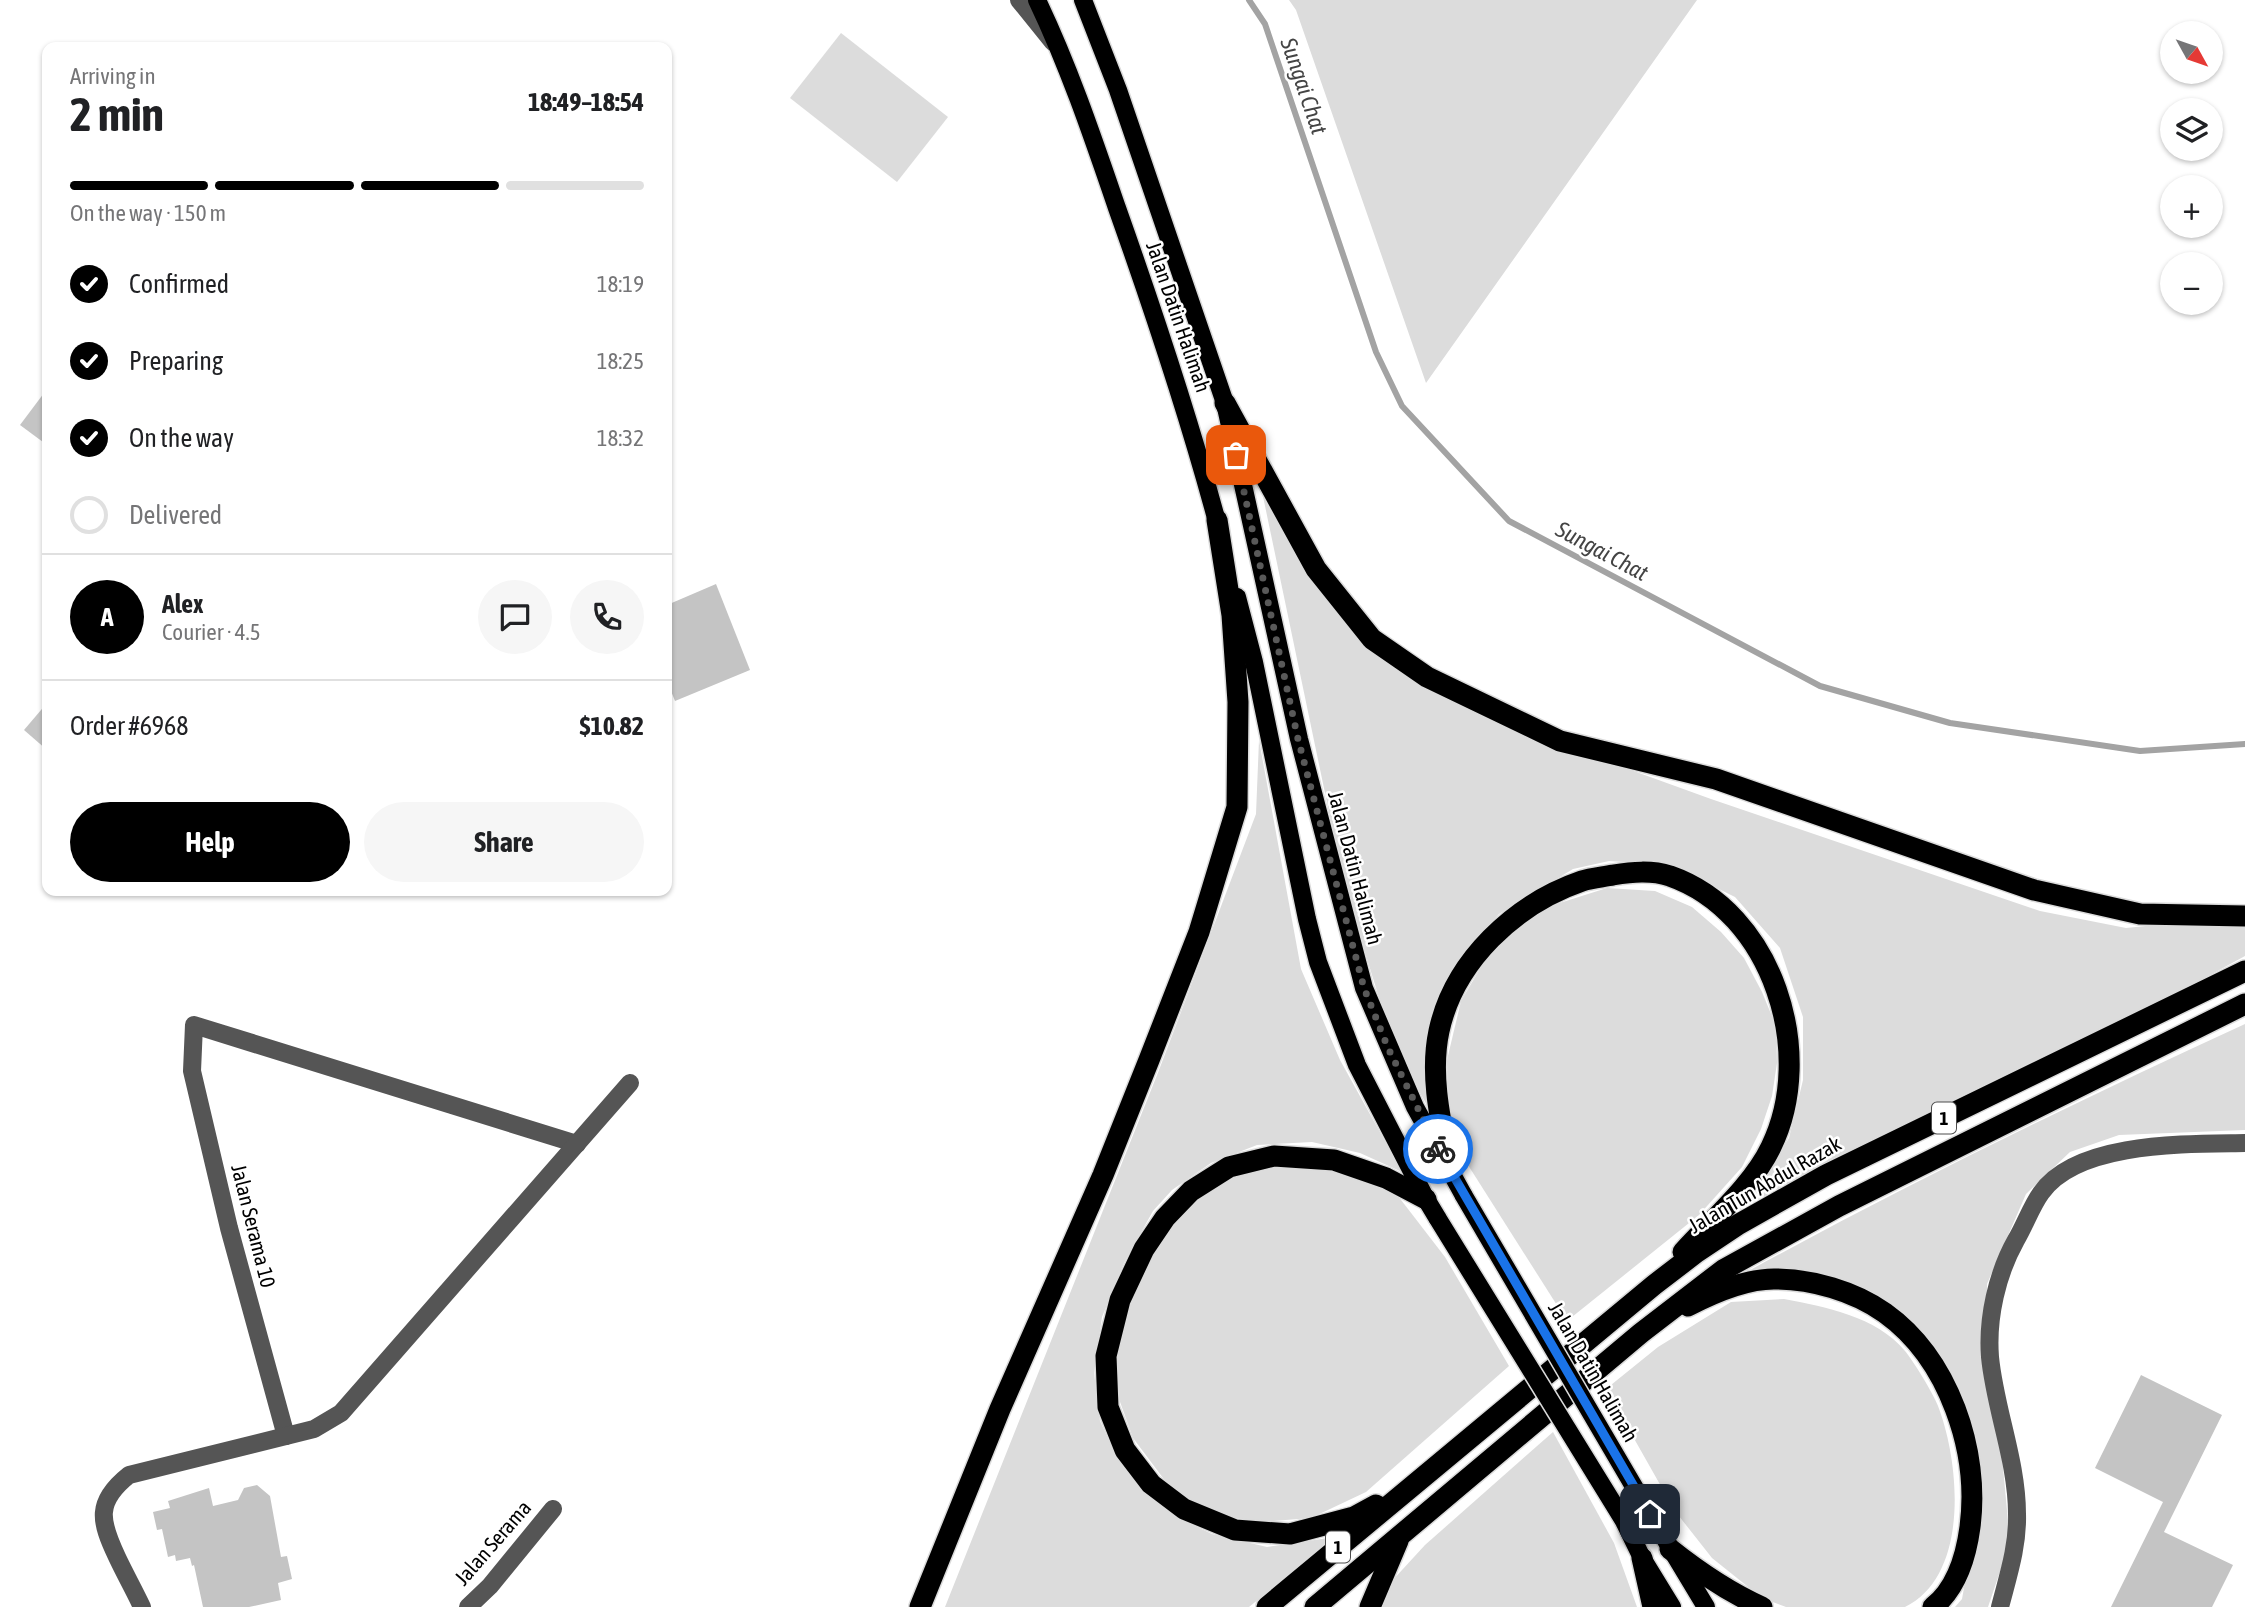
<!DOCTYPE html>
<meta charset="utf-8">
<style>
:root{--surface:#fff;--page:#f6f6f6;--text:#202124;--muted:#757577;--line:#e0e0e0;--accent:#000}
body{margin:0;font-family:"Asap Condensed",sans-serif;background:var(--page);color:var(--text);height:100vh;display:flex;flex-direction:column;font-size:26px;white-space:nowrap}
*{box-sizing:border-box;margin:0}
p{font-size:23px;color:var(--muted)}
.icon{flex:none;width:38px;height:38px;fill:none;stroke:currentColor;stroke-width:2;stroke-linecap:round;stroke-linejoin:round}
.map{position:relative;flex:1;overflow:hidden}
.details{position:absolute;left:42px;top:42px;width:630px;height:854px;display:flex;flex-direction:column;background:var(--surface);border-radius:14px;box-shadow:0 2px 5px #0004}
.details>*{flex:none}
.needle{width:46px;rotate:130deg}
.controls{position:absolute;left:2160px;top:21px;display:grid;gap:14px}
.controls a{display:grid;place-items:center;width:63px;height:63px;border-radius:50%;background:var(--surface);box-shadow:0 2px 5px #0004;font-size:35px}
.pin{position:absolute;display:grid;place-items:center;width:60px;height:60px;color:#fff;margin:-30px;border-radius:14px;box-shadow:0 4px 10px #0006}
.courier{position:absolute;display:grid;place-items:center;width:70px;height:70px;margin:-35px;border:5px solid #1a73e8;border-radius:50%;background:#fff;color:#222;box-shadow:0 2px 9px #0007}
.summary em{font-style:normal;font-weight:700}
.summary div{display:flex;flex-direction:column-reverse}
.summary{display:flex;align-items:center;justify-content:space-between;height:119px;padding:0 28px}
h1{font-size:46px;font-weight:700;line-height:52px}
.bar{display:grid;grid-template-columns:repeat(4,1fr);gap:10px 7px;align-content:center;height:84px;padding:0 28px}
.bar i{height:9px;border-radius:5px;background:var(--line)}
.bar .current{background:var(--accent)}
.bar p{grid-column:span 4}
.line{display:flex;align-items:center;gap:18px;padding:0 28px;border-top:2px solid var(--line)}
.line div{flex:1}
.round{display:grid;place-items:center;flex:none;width:74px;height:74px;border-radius:37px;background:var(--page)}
ol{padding:0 28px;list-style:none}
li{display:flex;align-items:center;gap:21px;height:77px}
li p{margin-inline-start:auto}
li .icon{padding:7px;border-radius:50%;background:var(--accent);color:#fff;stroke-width:4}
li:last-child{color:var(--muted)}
li i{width:38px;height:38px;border:4px solid var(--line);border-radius:50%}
.primary-button{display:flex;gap:14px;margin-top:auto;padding:14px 28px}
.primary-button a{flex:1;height:80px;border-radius:42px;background:var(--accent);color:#fff;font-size:28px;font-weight:700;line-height:80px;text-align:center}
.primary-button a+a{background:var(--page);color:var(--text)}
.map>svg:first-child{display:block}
.green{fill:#dcdcdc}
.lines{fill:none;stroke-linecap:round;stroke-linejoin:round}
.stream{stroke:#a3a3a3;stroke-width:6}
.building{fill:#c4c4c4}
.major-casing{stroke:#dbdbdb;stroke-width:21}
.highway-casing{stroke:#dbdbdb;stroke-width:24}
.minor{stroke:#555;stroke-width:18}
.major{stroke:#000;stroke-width:18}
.highway{stroke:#000;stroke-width:21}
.major-bridge-casing{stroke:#dbdbdb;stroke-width:21;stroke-linecap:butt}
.major-bridge{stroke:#000;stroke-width:18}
.done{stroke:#595959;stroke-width:7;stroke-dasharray:0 12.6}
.route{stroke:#1a73e8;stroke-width:9}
.labels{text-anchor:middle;stroke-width:5;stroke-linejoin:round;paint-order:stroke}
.shield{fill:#fff;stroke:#4c4c4c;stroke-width:2}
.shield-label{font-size:19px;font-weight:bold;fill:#000}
.street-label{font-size:21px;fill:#000;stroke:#fff}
.water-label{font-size:23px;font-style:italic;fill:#444;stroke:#fff}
</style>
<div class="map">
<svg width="2245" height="1607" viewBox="0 0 2245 1607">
<rect width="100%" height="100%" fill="#fff"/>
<g class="green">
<polygon points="1289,0 1697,0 1426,383 1296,10"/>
<polygon points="841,33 948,117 897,182 790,98"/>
<polygon points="1260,482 1359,631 1490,719 1711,799 2040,911 2126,928 2245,916 2245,956 2201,980 1964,1095 1747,1205 1789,1138 1803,1080 1803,1017 1780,948 1735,897 1670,865 1609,861 1573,869 1499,914 1454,966 1430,1027 1438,1125 1408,1071 1384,1014 1352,910 1330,817"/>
<polygon points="1259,740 1301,969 1340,1060 1402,1172 1360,1153 1312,1142 1257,1145 1211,1163 1172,1190 1153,1211 1124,1263 1102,1317 1094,1373 1100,1421 1117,1458 1149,1496 1174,1516 1212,1534 1267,1547 1335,1537 1249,1607 945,1607 1159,1070 1256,814"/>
<polygon points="1607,888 1655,891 1692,907 1721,932 1744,958 1762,992 1776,1026 1777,1063 1772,1096 1761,1129 1742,1167 1699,1215 1567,1321 1461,1154 1448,1116 1447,1060 1461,1001 1491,950 1547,907"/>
<path d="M2245,1024V1130L2119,1135L2070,1152L2026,1194L1987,1284V1369L2002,1457L2010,1542L1988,1607H1955L1962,1599L1980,1500L1912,1326L1805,1272L1752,1269C1913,1181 2078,1101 2245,1024Z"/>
<polygon points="1302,1164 1339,1168 1377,1182 1398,1196 1445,1257 1509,1366 1366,1492 1311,1518 1261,1522 1211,1514 1169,1486 1133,1438 1115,1388 1119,1338 1138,1279 1165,1229 1219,1181 1259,1167"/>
<path d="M1784,1299C1825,1307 1876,1316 1905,1351C1914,1362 1933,1393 1938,1406C1960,1463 1970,1575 1905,1607H1786L1762,1598L1712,1558L1675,1511L1606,1389L1658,1347L1731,1302Z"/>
<polygon points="1553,1432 1614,1543 1637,1607 1380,1607 1391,1582 1425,1545"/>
</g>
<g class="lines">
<polyline class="stream" points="1249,0 1265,24 1376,352 1402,406 1509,521 1820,686 1950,723 2140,751 2245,744"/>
</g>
<g class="building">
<polygon points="47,389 47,445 20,425"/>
<polygon points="716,584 750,670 675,701 667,681 667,605"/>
<polygon points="47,703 47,750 24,730"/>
<polygon points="2141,1375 2222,1415 2164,1532 2233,1565 2212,1607 2111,1607 2163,1502 2095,1468"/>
<polygon points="257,1485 270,1496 281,1557 287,1556 292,1579 278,1583 281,1600 249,1607 203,1607 194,1565 192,1566 190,1558 176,1561 175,1555 168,1557 162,1529 157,1530 153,1512 170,1508 168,1501 209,1488 213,1506 238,1500 244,1488"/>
</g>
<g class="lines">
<g class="major-casing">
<g id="major">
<path d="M1037,0C1069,67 1093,138 1117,208C1155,315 1191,423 1220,533"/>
<polyline points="1083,0 1118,90 1225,403 1299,739 1364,988 1415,1107 1464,1196"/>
<polyline points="1237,597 1254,662 1307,919 1318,962 1357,1065 1426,1199 1438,1219"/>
<polyline points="1650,1514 1706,1607"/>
<polyline points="1624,1521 1642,1558 1672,1607"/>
</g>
</g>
<g class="highway-casing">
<g id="highway">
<polyline points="1225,403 1316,569 1372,639 1427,677 1560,741 1716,779 2034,890 2140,914 2245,916"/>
<path d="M1451,1173C1442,1127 1429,1077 1439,1031C1454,961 1515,904 1582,881C1591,878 1603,877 1613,875C1632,872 1651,870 1670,876C1773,912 1817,1053 1771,1147C1753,1185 1711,1221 1683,1252"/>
<path d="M1688,1306C1713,1293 1746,1279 1774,1279C1812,1279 1854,1291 1885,1313C1949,1359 1980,1451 1970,1527C1966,1557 1957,1588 1933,1607"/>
<polyline points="1376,1505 1354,1517 1290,1534 1235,1530 1184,1509 1151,1484 1125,1450 1108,1407 1106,1356 1120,1300 1144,1249 1165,1218 1191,1191 1229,1167 1274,1156 1334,1160 1386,1178 1426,1199"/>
<path d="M1670,1549C1699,1572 1728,1592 1762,1607"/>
<polyline points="1642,1558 1653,1607"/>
<polyline points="920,1607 1000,1409 1103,1175 1149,1060 1199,932 1237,807 1238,702 1232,615 1217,520"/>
<polyline points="1267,1607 1654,1285 1697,1252 1739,1224 1826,1175 2245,971"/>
<polyline points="1315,1607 1641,1333 1723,1270 1839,1206 2245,1004"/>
<polyline points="1370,1607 1398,1541"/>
</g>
</g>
<g class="minor">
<polyline points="1019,0 1053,42"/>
<polyline points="286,1436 229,1228 192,1071 194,1025 577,1144"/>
<path d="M142,1607C134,1590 125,1574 117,1557C100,1521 95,1502 129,1475L314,1429L341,1413L630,1083"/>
<polyline points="468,1607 490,1586 553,1509"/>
<path d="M2000,1607C2008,1576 2018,1546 2017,1514C2017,1461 1995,1409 1990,1357C1987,1318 1997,1274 2016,1240C2025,1225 2031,1207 2041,1193C2077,1141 2188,1144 2245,1143"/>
</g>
<use href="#major" class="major"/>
<use href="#highway" class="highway"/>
<g class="major-bridge-casing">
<g id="major-bridge">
<polyline points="1464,1196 1650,1514"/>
<polyline points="1438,1219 1624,1521"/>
</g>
</g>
<use href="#major-bridge" class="major-bridge"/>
</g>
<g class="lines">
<polyline class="done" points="1236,455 1298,739 1364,988 1388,1048 1438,1149"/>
<polyline class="route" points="1438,1149 1650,1514"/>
</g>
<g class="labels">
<g class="shield">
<rect x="1932" y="1102.5" width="24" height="31" rx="5"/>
<rect x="1326" y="1531.5" width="24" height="31" rx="5"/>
</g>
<g class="shield-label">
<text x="1944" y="1125">1</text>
<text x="1338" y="1554">1</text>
</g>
<g class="street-label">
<text transform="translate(1178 317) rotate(71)" y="7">Jalan Datin Halimah</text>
<text transform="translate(1355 868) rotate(75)" y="7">Jalan Datin Halimah</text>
<text transform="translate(1765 1185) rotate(-30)" y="7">Jalan Tun Abdul Razak</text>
<text transform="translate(253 1226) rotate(76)" y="7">Jalan Serama 10</text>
<text transform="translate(1593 1372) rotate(60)" y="7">Jalan Datin Halimah</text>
<text transform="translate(493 1543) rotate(-49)" y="7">Jalan Serama</text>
</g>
<g class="water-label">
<text transform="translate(1304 86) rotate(71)" y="8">Sungai Chat</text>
<text transform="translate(1602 551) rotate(28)" y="8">Sungai Chat</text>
</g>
</g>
</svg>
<div class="controls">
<a><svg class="needle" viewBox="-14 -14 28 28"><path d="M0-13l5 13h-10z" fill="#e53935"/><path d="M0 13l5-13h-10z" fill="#757577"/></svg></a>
<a><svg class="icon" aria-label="layers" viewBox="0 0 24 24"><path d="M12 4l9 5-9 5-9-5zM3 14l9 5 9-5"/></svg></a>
<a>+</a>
<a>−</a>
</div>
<div class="pin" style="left:1236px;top:455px;background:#ea580c"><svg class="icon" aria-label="bag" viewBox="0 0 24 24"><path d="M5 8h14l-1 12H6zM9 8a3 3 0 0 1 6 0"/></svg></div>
<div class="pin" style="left:1650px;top:1514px;background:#1f2937"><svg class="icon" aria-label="home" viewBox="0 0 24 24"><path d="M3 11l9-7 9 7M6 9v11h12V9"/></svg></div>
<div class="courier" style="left:1438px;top:1149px"><svg class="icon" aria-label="bike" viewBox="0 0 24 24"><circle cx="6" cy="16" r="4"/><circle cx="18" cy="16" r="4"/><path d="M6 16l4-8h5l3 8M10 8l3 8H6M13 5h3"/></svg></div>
<section class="details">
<div class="summary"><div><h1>2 min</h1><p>Arriving in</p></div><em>18:49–18:54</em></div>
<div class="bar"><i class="current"></i><i class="current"></i><i class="current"></i><i></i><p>On the way · 150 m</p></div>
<ol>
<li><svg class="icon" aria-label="check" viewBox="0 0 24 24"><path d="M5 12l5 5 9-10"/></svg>Confirmed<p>18:19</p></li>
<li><svg class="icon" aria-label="check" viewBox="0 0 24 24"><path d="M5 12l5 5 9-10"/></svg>Preparing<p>18:25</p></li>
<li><svg class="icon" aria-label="check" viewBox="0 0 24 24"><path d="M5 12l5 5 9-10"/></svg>On the way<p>18:32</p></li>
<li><i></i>Delivered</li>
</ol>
<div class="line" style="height:126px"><b class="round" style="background:var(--accent);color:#fff">A</b><div><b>Alex</b><p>Courier · 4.5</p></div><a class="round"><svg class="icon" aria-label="chat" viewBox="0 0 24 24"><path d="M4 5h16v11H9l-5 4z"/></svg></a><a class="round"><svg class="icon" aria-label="phone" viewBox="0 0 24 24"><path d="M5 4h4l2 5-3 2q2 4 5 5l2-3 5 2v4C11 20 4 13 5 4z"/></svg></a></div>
<div class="line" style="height:91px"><div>Order #6968</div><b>$10.82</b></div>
<div class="primary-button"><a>Help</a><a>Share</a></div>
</section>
</div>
